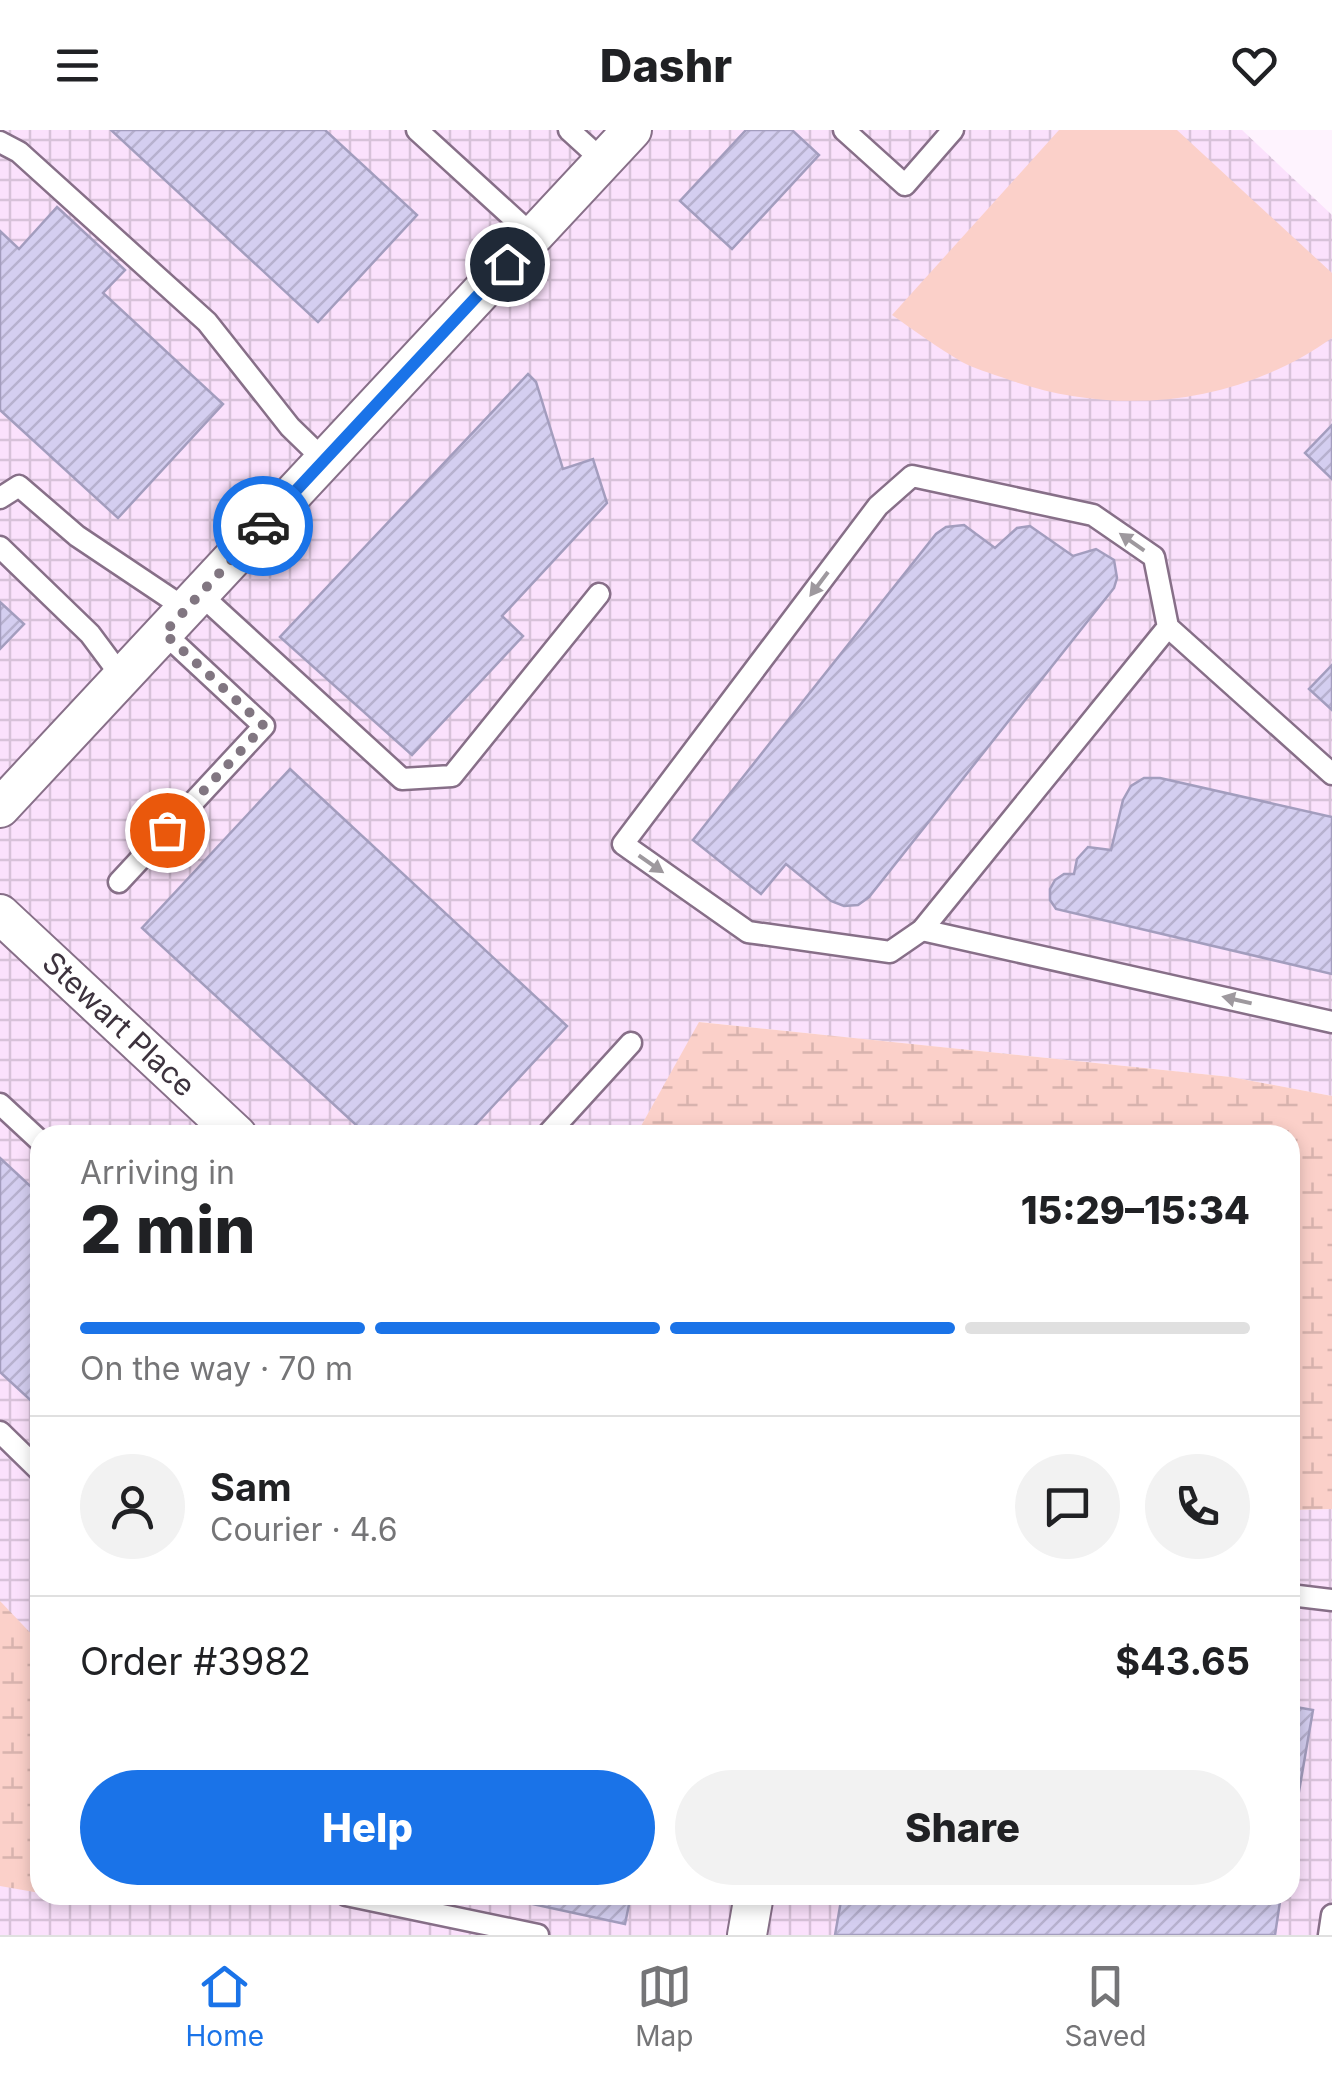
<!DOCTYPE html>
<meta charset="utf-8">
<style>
:root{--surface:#fff;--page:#f2f2f2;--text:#202124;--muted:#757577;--line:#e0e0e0;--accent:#1a73e8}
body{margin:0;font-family:Inter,sans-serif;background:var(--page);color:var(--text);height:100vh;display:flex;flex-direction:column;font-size:38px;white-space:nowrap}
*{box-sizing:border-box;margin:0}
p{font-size:32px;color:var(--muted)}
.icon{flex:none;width:55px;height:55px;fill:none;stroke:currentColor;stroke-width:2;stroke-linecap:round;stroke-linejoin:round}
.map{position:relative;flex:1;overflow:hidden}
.side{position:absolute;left:30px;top:995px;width:1270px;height:780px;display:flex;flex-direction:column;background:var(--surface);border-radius:30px;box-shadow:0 5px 15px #0003}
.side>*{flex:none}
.pin{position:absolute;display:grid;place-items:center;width:85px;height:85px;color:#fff;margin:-42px;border:5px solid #fff;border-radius:50%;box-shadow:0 2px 10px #0007}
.courier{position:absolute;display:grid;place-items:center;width:100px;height:100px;margin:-50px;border:8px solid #1a73e8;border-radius:50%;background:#fff;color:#222;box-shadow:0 2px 12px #0007}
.head em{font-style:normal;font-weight:800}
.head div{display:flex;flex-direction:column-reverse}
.head{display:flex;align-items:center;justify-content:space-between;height:170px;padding:0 50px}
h1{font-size:65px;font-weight:800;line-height:75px}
.bar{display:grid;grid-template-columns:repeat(4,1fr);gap:15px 10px;align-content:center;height:120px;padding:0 50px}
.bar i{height:12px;border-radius:8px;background:var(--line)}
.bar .on{background:var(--accent)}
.bar p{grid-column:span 4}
.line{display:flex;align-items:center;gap:25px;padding:0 50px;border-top:2px solid var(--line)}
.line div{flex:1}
.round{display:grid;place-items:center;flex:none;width:105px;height:105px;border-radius:52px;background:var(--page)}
.button{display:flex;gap:20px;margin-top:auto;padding:20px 50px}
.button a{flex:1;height:115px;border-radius:60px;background:var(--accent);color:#fff;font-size:40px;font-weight:800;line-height:115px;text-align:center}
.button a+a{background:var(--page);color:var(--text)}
header{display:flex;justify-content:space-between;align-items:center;height:130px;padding:0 50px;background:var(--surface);font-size:45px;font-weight:800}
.tabs{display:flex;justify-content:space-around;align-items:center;height:140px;border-top:2px solid var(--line);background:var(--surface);font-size:28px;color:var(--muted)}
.tabs a{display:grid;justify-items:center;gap:5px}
.tabs .on{color:var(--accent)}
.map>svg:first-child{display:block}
.industrial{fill:url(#industrial-grid)}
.wetland{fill:url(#wetland-marsh)}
.park{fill:#fbd0c9}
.building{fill:url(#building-hatch);stroke:#a39dbe;stroke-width:2.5}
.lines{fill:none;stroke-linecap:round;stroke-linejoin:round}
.service-casing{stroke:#876f88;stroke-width:25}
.minor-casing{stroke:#876f88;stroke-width:42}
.service{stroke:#fff;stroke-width:20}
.minor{stroke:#fff;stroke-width:38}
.oneway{fill:#9e999e}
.done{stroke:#817681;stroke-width:10;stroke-dasharray:0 18}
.route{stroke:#1a73e8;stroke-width:12}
.labels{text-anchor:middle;stroke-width:8;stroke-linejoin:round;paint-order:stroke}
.street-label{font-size:30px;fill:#3d333e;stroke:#fff}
</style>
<header><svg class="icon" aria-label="menu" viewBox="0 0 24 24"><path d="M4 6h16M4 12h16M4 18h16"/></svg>Dashr<svg class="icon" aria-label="heart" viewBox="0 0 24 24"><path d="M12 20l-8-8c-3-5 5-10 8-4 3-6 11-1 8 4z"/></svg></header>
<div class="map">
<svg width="1332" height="1805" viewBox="0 0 1332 1805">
<defs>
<pattern id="industrial-grid" width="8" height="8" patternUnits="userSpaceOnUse" patternTransform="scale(2.5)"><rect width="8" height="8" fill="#fbe1fc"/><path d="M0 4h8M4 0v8" fill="none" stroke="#d8c2d9"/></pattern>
<pattern id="wetland-marsh" width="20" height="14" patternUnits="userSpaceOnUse" patternTransform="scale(2.5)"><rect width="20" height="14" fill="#fbd0c9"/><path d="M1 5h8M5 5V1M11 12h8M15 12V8" fill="none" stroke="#d8b3ae"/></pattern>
<pattern id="building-hatch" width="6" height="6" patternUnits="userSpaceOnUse" patternTransform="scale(2.5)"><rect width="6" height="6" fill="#d4cef0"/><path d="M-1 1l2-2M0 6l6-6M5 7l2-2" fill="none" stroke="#b7b1cf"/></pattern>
</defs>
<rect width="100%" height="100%" fill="#fef3fe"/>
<polygon class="industrial" points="0,0 1242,0 1332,85 1332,966 1231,947 700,892 636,1005 40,1005 40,1765 1290,1765 1290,1380 1332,1379 1332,1805 0,1805"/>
<g class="wetland">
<polygon points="699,892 1231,947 1332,966 1332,1379 1290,1380 1290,1005 636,1005"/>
<polygon points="0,1471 40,1513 40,1763 0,1756"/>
</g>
<path class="park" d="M1059,0H1177L1332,143V208C1236,276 1114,288 1004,248C990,243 975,239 962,232C938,218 915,201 892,185Z"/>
<g class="building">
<polygon points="111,0 325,0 417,85 318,192"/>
<polygon points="746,0 792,0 819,25 732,119 680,71"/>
<polygon points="57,77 125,140 103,163 223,274 118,388 0,280 0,101 19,119"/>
<polygon points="528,244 536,252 563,339 593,329 607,373 502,486 523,506 412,625 280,507"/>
<polygon points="1332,295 1332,349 1305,323"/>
<polygon points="964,395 995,418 1017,398 1030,396 1073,426 1096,419 1114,430 1117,448 1114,458 869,767 858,775 844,776 831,771 786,734 761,764 693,710 936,404 946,397"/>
<polygon points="0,472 24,494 0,519"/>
<polygon points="1332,535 1332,580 1309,559"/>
<polygon points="290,639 567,896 466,1005 367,1005 142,798"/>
<polygon points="1144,648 1160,648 1332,687 1332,844 1056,779 1050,770 1050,759 1055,750 1064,744 1074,744 1077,729 1088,717 1111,720 1123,670 1131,656"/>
<polygon points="0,1028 40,1065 40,1279 0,1242"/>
<polygon points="1290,1576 1313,1580 1290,1714"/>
<polygon points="491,1765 631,1765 625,1794"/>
<polygon points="842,1765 1281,1765 1275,1805 835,1805"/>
</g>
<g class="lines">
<g class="service-casing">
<g id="service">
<polyline points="417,0 533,106"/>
<polyline points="569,0 603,31"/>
<polyline points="844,0 905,55 953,0"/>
<polyline points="0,12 19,22 207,192 290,297 324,330"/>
<polyline points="0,368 19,356 77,406 186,479"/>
<polyline points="0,417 90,504 122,547"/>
<polyline points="200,464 402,649 452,646 599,464"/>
<polyline points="1168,497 922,800 890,822 748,802 623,714 878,376 912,346 1093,385 1154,427 1168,497 1332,644"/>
<polyline points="119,752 264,596 164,503"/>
<polyline points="922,800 1332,892"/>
<polyline points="0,974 40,1011"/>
<polyline points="547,1005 631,913"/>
<polyline points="0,1302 40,1341"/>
<polyline points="1290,1465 1332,1470"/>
<polyline points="346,1765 538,1805"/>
<polyline points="1329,1805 1332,1785"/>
</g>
</g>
<g class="minor-casing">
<g id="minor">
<polyline points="0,678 632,0"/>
<path id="s1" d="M0,784L237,1005"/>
<polyline points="747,1805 754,1765"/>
</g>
</g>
<use href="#service" class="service"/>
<use href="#minor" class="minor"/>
</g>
<defs><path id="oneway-solid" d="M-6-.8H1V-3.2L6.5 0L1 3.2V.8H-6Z" transform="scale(2.5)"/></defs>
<g class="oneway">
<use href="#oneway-solid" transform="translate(1132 412) rotate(-145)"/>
<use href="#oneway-solid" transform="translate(819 454) rotate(127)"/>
<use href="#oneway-solid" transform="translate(651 734) rotate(35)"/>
<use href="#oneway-solid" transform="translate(1237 870) rotate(-167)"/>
</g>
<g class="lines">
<polyline class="done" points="167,700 264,596 164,503 263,396"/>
<polyline class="route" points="263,396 507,134"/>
</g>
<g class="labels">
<g class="street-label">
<text dy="10" stroke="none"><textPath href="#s1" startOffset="162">Stewart Place</textPath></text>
</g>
</g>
</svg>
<div class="pin" style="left:167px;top:700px;background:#ea580c"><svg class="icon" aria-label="bag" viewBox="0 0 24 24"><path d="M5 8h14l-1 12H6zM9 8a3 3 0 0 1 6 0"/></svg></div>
<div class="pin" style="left:507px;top:134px;background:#1f2937"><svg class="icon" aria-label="home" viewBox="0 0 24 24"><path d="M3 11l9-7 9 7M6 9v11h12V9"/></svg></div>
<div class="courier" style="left:263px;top:396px"><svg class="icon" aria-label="car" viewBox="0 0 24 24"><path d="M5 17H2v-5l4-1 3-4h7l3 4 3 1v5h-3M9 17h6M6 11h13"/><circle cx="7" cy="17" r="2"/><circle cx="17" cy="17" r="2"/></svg></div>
<section class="side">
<div class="head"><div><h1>2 min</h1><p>Arriving in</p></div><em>15:29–15:34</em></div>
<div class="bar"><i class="on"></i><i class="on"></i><i class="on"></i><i></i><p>On the way · 70 m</p></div>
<div class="line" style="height:180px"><a class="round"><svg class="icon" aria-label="person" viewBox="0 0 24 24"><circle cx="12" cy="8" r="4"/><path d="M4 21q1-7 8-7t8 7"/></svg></a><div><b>Sam</b><p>Courier · 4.6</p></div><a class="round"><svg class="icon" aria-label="chat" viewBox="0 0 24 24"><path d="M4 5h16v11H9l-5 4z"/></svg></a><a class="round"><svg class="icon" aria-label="phone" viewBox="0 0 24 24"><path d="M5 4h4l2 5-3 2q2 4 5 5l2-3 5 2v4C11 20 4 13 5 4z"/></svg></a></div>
<div class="line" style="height:130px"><div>Order #3982</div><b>$43.65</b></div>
<div class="button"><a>Help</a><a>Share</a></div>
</section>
</div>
<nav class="tabs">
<a class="on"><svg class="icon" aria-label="home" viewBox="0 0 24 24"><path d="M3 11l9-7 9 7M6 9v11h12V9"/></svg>Home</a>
<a><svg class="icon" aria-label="map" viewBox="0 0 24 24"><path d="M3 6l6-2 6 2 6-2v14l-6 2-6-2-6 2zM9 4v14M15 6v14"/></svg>Map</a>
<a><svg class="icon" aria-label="saved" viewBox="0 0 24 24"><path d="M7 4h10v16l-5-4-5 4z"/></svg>Saved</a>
</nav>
